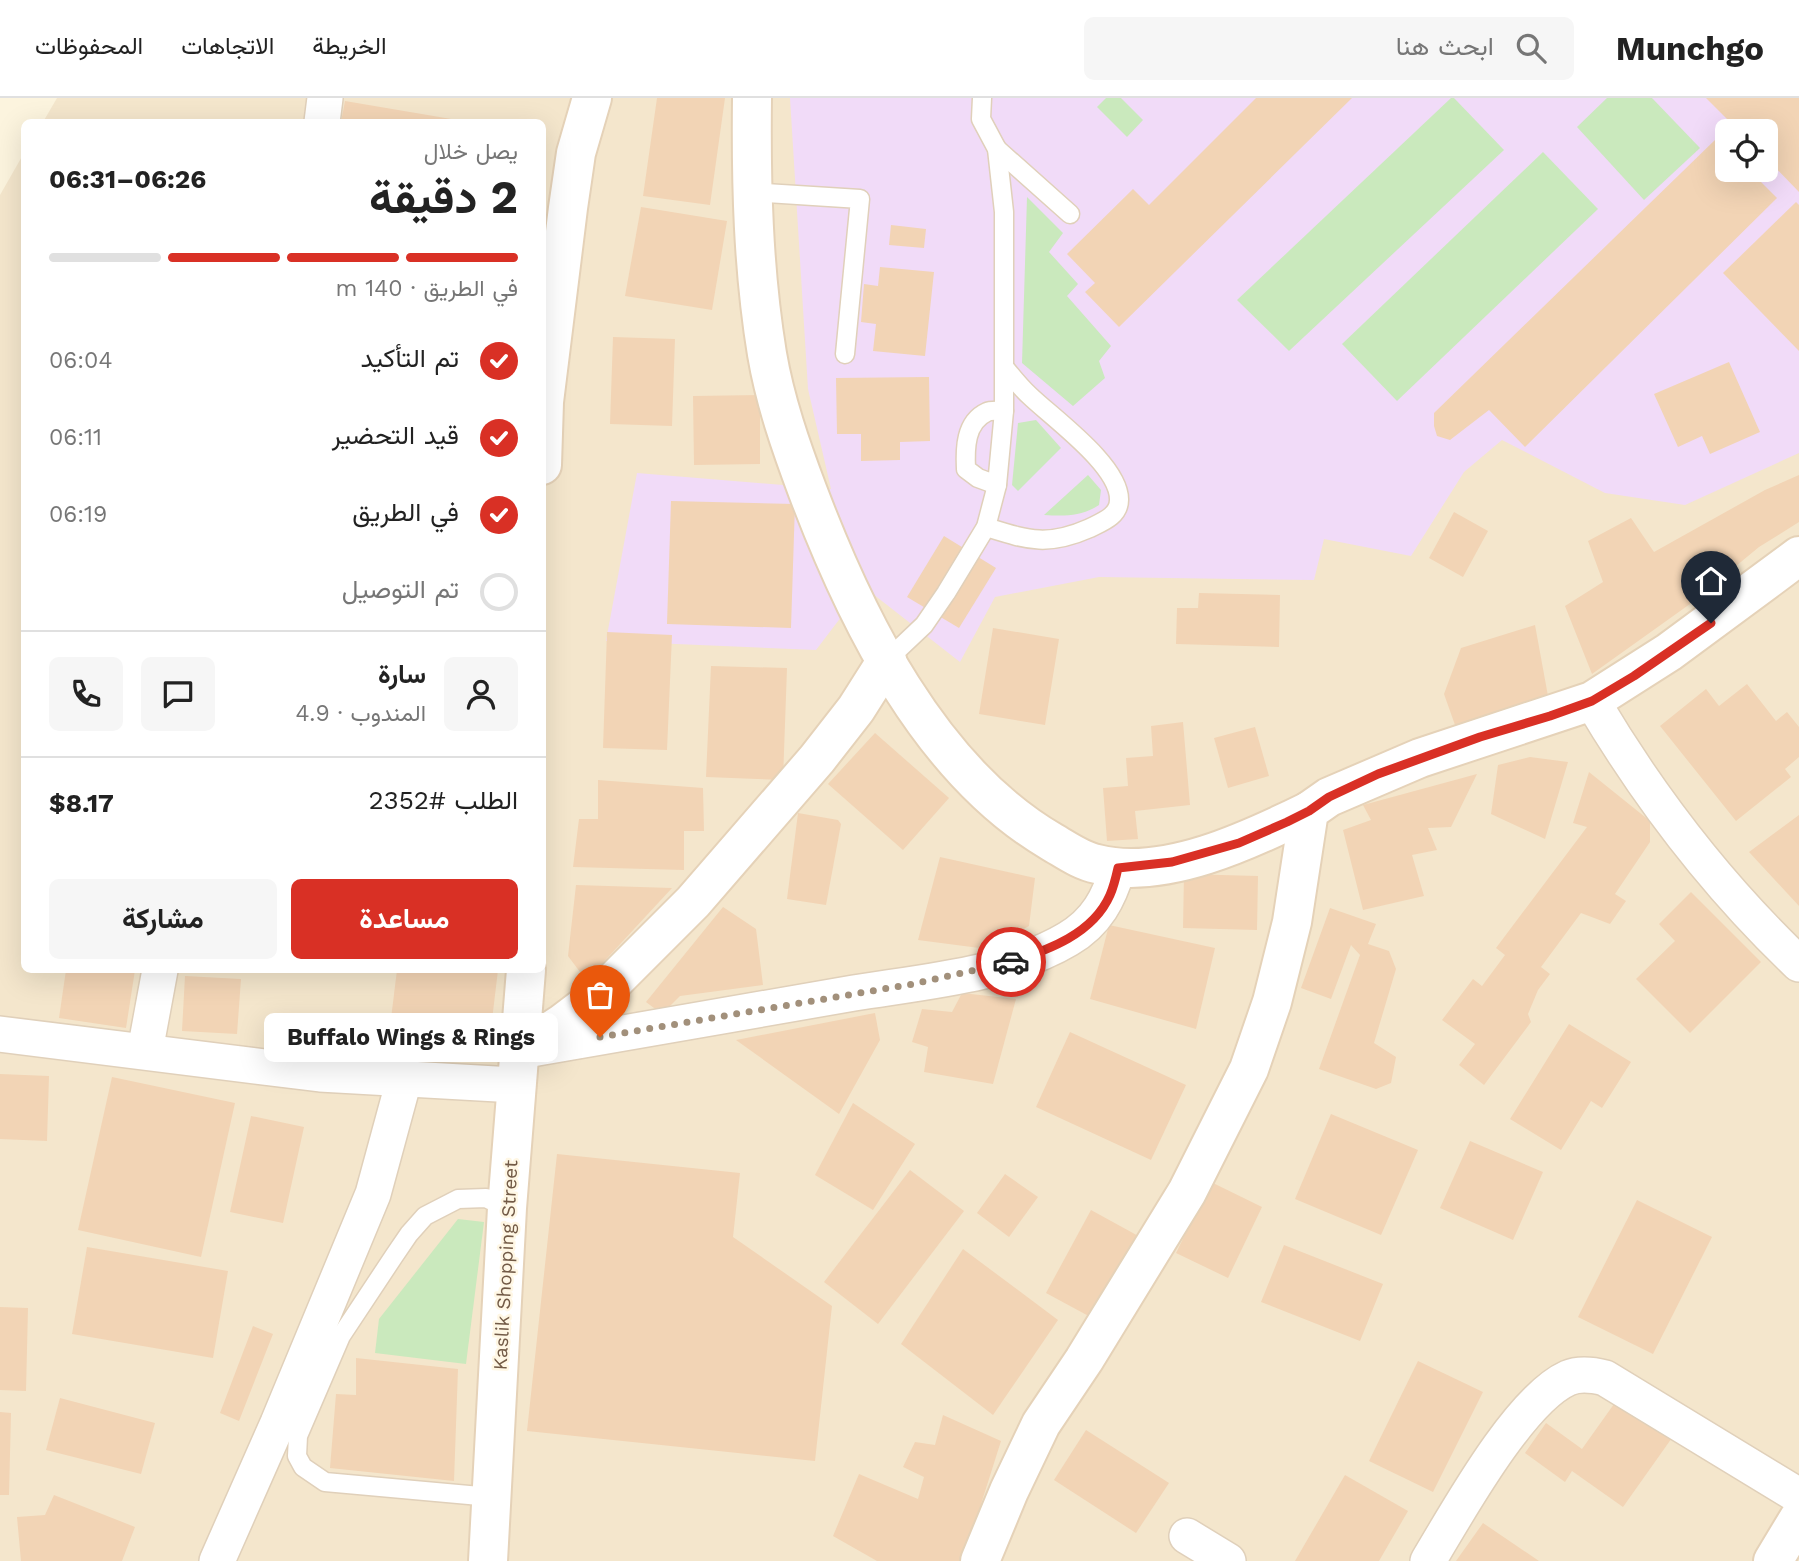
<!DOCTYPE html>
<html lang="ar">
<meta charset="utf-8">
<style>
:root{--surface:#fff;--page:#f6f6f6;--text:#222;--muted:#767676;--line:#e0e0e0;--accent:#d93025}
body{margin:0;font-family:"Work Sans",Vazirmatn,sans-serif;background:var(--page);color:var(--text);direction:rtl;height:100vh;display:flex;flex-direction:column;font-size:26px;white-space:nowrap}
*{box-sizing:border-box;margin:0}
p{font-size:23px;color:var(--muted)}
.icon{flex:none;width:38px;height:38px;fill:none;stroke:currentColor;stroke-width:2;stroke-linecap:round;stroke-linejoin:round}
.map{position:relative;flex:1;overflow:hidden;direction:ltr}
.panel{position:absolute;left:21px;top:21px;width:525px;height:854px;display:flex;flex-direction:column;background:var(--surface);border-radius:10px;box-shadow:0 7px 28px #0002;direction:rtl}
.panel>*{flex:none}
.fabs{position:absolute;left:1715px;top:21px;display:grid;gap:14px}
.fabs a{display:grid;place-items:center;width:63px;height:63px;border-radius:10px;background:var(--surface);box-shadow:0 7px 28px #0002;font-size:35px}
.pin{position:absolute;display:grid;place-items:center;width:60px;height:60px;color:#fff;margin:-72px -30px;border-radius:50% 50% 50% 0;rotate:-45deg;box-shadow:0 0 7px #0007}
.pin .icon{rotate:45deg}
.courier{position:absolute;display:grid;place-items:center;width:70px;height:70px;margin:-35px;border:5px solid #d93025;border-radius:50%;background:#fff;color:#222;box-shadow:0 2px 9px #0007}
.bubble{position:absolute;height:49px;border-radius:10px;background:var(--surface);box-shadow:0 7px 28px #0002;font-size:23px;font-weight:700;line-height:49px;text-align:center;direction:rtl}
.summary em{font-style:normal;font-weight:700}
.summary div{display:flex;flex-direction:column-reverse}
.summary{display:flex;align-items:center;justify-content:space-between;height:119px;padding:0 28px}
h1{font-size:46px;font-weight:700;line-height:52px}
.bar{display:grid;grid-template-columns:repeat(4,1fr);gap:10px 7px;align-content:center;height:84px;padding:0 28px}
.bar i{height:9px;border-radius:5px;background:var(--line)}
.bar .on{background:var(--accent)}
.bar p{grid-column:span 4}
.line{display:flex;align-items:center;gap:18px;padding:0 28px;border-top:2px solid var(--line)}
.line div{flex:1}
.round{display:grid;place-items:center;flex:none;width:74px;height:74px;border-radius:10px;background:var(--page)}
ol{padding:0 28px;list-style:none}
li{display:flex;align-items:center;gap:21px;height:77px}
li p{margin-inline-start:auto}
li .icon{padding:7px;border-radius:50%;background:var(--accent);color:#fff;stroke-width:4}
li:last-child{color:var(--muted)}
li i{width:38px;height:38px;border:4px solid var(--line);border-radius:50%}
.cta{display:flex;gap:14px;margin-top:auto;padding:14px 28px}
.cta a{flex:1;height:80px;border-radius:10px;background:var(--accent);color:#fff;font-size:28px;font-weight:700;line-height:80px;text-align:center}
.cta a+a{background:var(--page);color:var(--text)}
header{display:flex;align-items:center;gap:42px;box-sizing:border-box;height:98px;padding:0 35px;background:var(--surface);border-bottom:2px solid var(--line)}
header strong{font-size:33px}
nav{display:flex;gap:38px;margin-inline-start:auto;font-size:24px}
.search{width:490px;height:63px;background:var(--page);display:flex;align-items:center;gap:18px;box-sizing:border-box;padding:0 24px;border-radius:10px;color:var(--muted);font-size:26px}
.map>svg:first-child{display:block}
.residential{fill:#f4e6cc;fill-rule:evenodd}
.education{fill:#f1dbf8;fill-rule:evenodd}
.green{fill:#cae9bd}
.building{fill:#f2d4b5}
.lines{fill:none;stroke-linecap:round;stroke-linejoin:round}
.lane-casing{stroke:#e0d0ba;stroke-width:21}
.street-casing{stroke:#e0d0ba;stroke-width:38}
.secondary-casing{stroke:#e5d2b8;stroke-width:42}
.lane{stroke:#fff;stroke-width:18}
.street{stroke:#fff;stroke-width:35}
.secondary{stroke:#fff;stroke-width:38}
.done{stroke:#a2907b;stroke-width:7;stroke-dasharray:0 12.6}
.route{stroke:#d93025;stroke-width:9}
.labels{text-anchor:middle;stroke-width:5;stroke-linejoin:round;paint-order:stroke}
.street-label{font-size:19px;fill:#725a46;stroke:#fff7e4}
</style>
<header>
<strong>Munchgo</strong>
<div class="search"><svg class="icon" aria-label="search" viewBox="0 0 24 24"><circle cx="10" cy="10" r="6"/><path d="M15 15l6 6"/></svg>ابحث هنا</div>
<nav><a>الخريطة</a><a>الاتجاهات</a><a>المحفوظات</a></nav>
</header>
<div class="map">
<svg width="1799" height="1463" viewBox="0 0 1799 1463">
<rect width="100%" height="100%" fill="#fcf4de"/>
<path class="residential" d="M57,0H1799V1463H0V97L24,55V872H542V24H43ZM1727,33H1766V72H1727Z"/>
<path class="education" d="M790,0H1799V355L1685,407L1605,395L1502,342L1464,374L1411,458L1324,441L1314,482L1099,479L995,499L960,564L864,489L816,552L606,543L637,375L831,391L808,291ZM1727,33H1766V72H1727Z"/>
<g class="green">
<polygon points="1106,0 1121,0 1143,22 1127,39 1097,9"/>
<polygon points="1451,0 1454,0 1504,52 1289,253 1237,202"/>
<polygon points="1607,0 1652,0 1700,50 1644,102 1577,29"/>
<polygon points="1543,54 1598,111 1397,303 1342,246"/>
<polygon points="1027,99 1063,135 1049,154 1078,186 1067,198 1111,248 1099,263 1105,280 1073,308 1022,265"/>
<polygon points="1036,322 1061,350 1018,393 1012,387 1018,325"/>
<path d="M1088,377L1101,392L1099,407C1081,419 1064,418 1044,417Z"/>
<polygon points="458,1121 484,1124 466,1266 375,1255 379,1221"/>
</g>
<g class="building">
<polygon points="657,0 725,0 710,107 643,98"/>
<polygon points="1256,0 1352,0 1119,229 1085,194 1095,185 1067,156 1133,91 1149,107"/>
<polygon points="1706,0 1799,0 1799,94 1766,60 1766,33 1739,33"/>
<polygon points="345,3 463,23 463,24 341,24"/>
<polygon points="1717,40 1727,50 1727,72 1749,72 1777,100 1525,349 1489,312 1450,342 1437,338 1434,328 1434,315"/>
<polygon points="1796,104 1799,107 1799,253 1723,175"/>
<polygon points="641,109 727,123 712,212 625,198"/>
<polygon points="891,127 926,131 924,150 889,147"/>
<polygon points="880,169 934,174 925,258 873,253 876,226 861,224 864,186 878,188"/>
<polygon points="613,239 675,241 672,328 610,326"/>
<polygon points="1729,264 1760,334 1710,356 1702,338 1678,349 1654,296"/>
<polygon points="929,279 930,343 900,344 900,362 861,363 861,336 837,336 836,280"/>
<polygon points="760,297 760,366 694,367 693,298"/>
<polygon points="1799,377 1799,424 1759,449 1690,506 1592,576 1565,508 1603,484 1588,443 1631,420 1654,454 1765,392"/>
<polygon points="671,403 795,406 791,530 667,526"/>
<polygon points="1454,414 1488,433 1463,479 1429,460"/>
<polygon points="944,438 996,470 959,530 907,499"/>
<polygon points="1199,495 1280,497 1279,549 1176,546 1177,510 1198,510"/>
<polygon points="1535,527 1548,598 1455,627 1444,596 1461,550"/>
<polygon points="993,530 1059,541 1045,627 979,616"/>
<polygon points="607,534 672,537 667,652 603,650"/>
<polygon points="711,568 787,570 783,682 706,679"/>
<polygon points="1747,586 1776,623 1787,614 1799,629 1799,659 1785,671 1791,679 1736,723 1660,628 1706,591 1719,608"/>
<polygon points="1183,624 1190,707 1135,713 1138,741 1107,743 1103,690 1128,688 1126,660 1153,658 1151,628"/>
<polygon points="1255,629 1269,678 1228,690 1214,640"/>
<polygon points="875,635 949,700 903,752 828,686"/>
<polygon points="1530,659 1568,664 1545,741 1491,716 1498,667"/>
<polygon points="1589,674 1650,723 1650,744 1615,796 1626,803 1610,826 1581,815 1541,869 1550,876 1538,892 1528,916 1531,924 1484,987 1459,967 1475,946 1442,922 1473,881 1482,888 1505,857 1496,850 1587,729 1573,725"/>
<polygon points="1477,676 1451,729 1428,730 1437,752 1412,757 1424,798 1363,812 1343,732 1371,722 1363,707"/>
<polygon points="598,682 703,690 704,733 684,733 684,772 573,769 579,721 598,721"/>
<polygon points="798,715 838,722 841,726 826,807 787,801"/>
<polygon points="1799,717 1799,808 1749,754"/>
<polygon points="940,759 1035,780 1029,828 987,851 918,842"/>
<polygon points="1184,776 1258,778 1257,832 1183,830"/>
<polygon points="576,787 672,790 597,871 580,874 568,858"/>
<polygon points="1691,794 1761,864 1690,935 1636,881 1675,843 1659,826"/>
<polygon points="723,809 756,831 763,887 680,898 662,916 646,904"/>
<polygon points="1330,810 1376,826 1368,846 1389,853 1396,871 1374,945 1396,959 1391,985 1376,991 1319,971 1360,857 1351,847 1331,901 1301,890"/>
<polygon points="1109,827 1215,850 1196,931 1090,901"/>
<polygon points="66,872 135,872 126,930 59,920"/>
<polygon points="397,872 498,872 487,964 387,953"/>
<polygon points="185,878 241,881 237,936 182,933"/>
<polygon points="962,895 1016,901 993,986 924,974 928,949 912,944 922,911 952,914"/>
<polygon points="875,915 880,942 839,1016 736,942"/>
<polygon points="1569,926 1631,964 1602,1010 1591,1003 1561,1052 1510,1021"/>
<polygon points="1070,934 1186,987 1151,1062 1036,1009"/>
<polygon points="0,976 49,978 47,1043 0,1041"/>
<polygon points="112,979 235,1005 201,1159 78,1132"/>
<polygon points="853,1005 915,1046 873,1112 815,1077"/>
<polygon points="1331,1016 1418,1052 1381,1137 1295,1101"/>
<polygon points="251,1018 304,1029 283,1125 230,1114"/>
<polygon points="1470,1043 1543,1074 1513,1142 1440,1110"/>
<polygon points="557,1056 740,1075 733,1139 832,1208 815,1363 527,1333"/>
<polygon points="910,1072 964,1113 878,1226 824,1184"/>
<polygon points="1005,1076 1038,1099 1009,1139 977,1115"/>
<polygon points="1211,1084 1262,1109 1228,1180 1176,1155"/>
<polygon points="1637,1102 1712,1139 1653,1256 1578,1219"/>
<polygon points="1091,1112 1142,1140 1096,1222 1046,1195"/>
<polygon points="1284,1147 1383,1186 1360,1243 1261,1204"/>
<polygon points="87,1149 228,1173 213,1260 72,1236"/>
<polygon points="963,1151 1058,1222 993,1317 901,1246"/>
<polygon points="0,1209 28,1210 26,1293 0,1292"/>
<polygon points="253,1228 273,1236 239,1323 220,1315"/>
<polygon points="356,1260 458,1271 454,1383 330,1370 336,1296 356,1297"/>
<polygon points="1418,1263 1483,1294 1433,1394 1369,1363"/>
<polygon points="1619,1299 1674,1337 1623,1409 1572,1373 1565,1384 1525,1355 1546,1325 1582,1351"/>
<polygon points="60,1300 155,1325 141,1376 46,1352"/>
<polygon points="0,1314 11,1315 9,1397 0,1397"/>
<polygon points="943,1317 1001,1343 963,1463 877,1463 833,1438 859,1376 918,1401 924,1379 903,1369 915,1344 935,1347"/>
<polygon points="1086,1332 1169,1385 1136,1435 1054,1382"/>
<polygon points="1345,1377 1408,1413 1379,1463 1295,1463"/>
<polygon points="54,1397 135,1429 122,1463 21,1463 17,1419 45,1417"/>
<polygon points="1483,1425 1539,1463 1456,1463"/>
</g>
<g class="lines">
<g class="lane-casing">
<g id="lane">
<polyline points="997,51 1070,116"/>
<polyline points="752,94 860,101 845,256"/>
<path d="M997,387L978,380L966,371C965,351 965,324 987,314C991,312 999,313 1004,313"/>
<path d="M986,429C1028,442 1047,449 1090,430C1102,424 1119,418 1119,402C1120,368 1054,321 1030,298C1021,290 1013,280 1005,270"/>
<polyline points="887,562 924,527 946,495 986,429 997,387 1004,313 1004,114 997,51 981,21 982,0"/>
<polyline points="491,1399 325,1384 303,1369 297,1358 298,1338 341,1238 394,1158 409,1136 425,1118 458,1101 486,1100 507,1110"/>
</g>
</g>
<g class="street-casing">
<g id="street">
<polyline points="322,24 325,0"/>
<path d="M1592,603C1650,701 1716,787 1799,866"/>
<polyline points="0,936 320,976 516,987"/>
<polyline points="145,953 160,872"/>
<path d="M520,953C631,934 742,914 854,895C922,884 1008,877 1068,841C1097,824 1109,800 1118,770"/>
<polyline points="1187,1438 1228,1463"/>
<polyline points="217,1463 278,1325 373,1096 404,982"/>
<path d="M1428,1463C1457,1415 1519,1302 1568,1280C1580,1275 1593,1277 1605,1280L1799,1398"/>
</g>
</g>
<g class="secondary-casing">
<g id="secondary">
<path d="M752,0C751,85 753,171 767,256C775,303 791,349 808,394C856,521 930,673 1052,744C1066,752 1081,763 1097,766C1164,783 1250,742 1309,713"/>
<polyline points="542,367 544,304 568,110 576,55 592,0"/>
<polyline points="520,953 563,925 600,897 693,804 817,661 856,611 887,562"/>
<polyline points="488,1463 507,1110 526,872"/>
<polyline points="980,1463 1009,1393 1041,1326 1084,1262 1187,1094 1249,971 1272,904 1292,824 1309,713 1329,699 1420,660 1592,603 1669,554 1799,458"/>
<polyline points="1773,1463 1799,1420"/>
</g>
</g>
<use href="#lane" class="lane"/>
<use href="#street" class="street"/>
<use href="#secondary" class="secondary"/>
</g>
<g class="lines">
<polyline class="done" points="600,939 913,886 1011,864"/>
<path class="route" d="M1011,864C1048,852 1093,836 1110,797C1114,788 1116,779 1118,770L1172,764L1239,745L1287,724L1309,713L1329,699L1378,676L1480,639L1550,618L1592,603L1634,578L1711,525"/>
</g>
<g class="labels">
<g class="street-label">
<text transform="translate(505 1167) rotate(-87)" y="7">Kaslik Shopping Street</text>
</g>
</g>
</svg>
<div class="fabs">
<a><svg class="icon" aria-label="locate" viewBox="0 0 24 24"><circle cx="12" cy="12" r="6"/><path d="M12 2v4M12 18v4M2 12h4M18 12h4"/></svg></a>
</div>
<div class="pin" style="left:600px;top:939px;background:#ea580c"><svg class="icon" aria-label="bag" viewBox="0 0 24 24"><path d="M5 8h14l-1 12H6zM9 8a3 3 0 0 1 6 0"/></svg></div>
<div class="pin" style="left:1711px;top:525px;background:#1f2937"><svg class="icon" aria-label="home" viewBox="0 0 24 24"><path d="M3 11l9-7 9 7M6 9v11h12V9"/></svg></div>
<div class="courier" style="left:1011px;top:864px"><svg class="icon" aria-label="car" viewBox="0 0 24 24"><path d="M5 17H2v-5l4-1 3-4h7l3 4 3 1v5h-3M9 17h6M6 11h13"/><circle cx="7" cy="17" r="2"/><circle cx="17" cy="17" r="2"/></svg></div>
<div class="bubble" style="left:264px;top:915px;width:294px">Buffalo Wings &amp; Rings</div>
<section class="panel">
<div class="summary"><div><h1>2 دقيقة</h1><p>يصل خلال</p></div><em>06:26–06:31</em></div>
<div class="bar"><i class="on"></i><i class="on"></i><i class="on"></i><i></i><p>في الطريق · 140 m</p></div>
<ol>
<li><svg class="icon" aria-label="check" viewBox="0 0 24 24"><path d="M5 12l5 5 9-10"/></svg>تم التأكيد<p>06:04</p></li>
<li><svg class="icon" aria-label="check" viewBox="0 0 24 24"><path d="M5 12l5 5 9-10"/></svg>قيد التحضير<p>06:11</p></li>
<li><svg class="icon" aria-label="check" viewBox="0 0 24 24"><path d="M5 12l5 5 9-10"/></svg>في الطريق<p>06:19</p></li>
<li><i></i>تم التوصيل</li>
</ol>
<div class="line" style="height:126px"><a class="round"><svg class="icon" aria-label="person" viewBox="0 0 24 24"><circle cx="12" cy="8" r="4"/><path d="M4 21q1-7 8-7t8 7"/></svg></a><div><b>سارة</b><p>المندوب · 4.9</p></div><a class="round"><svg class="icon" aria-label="chat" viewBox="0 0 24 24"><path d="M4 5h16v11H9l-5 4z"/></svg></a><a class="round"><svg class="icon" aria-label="phone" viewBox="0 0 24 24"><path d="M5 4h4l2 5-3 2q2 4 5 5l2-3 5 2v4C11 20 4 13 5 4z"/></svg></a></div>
<div class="line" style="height:91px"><div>الطلب #2352</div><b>$8.17</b></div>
<div class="cta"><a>مساعدة</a><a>مشاركة</a></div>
</section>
</div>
